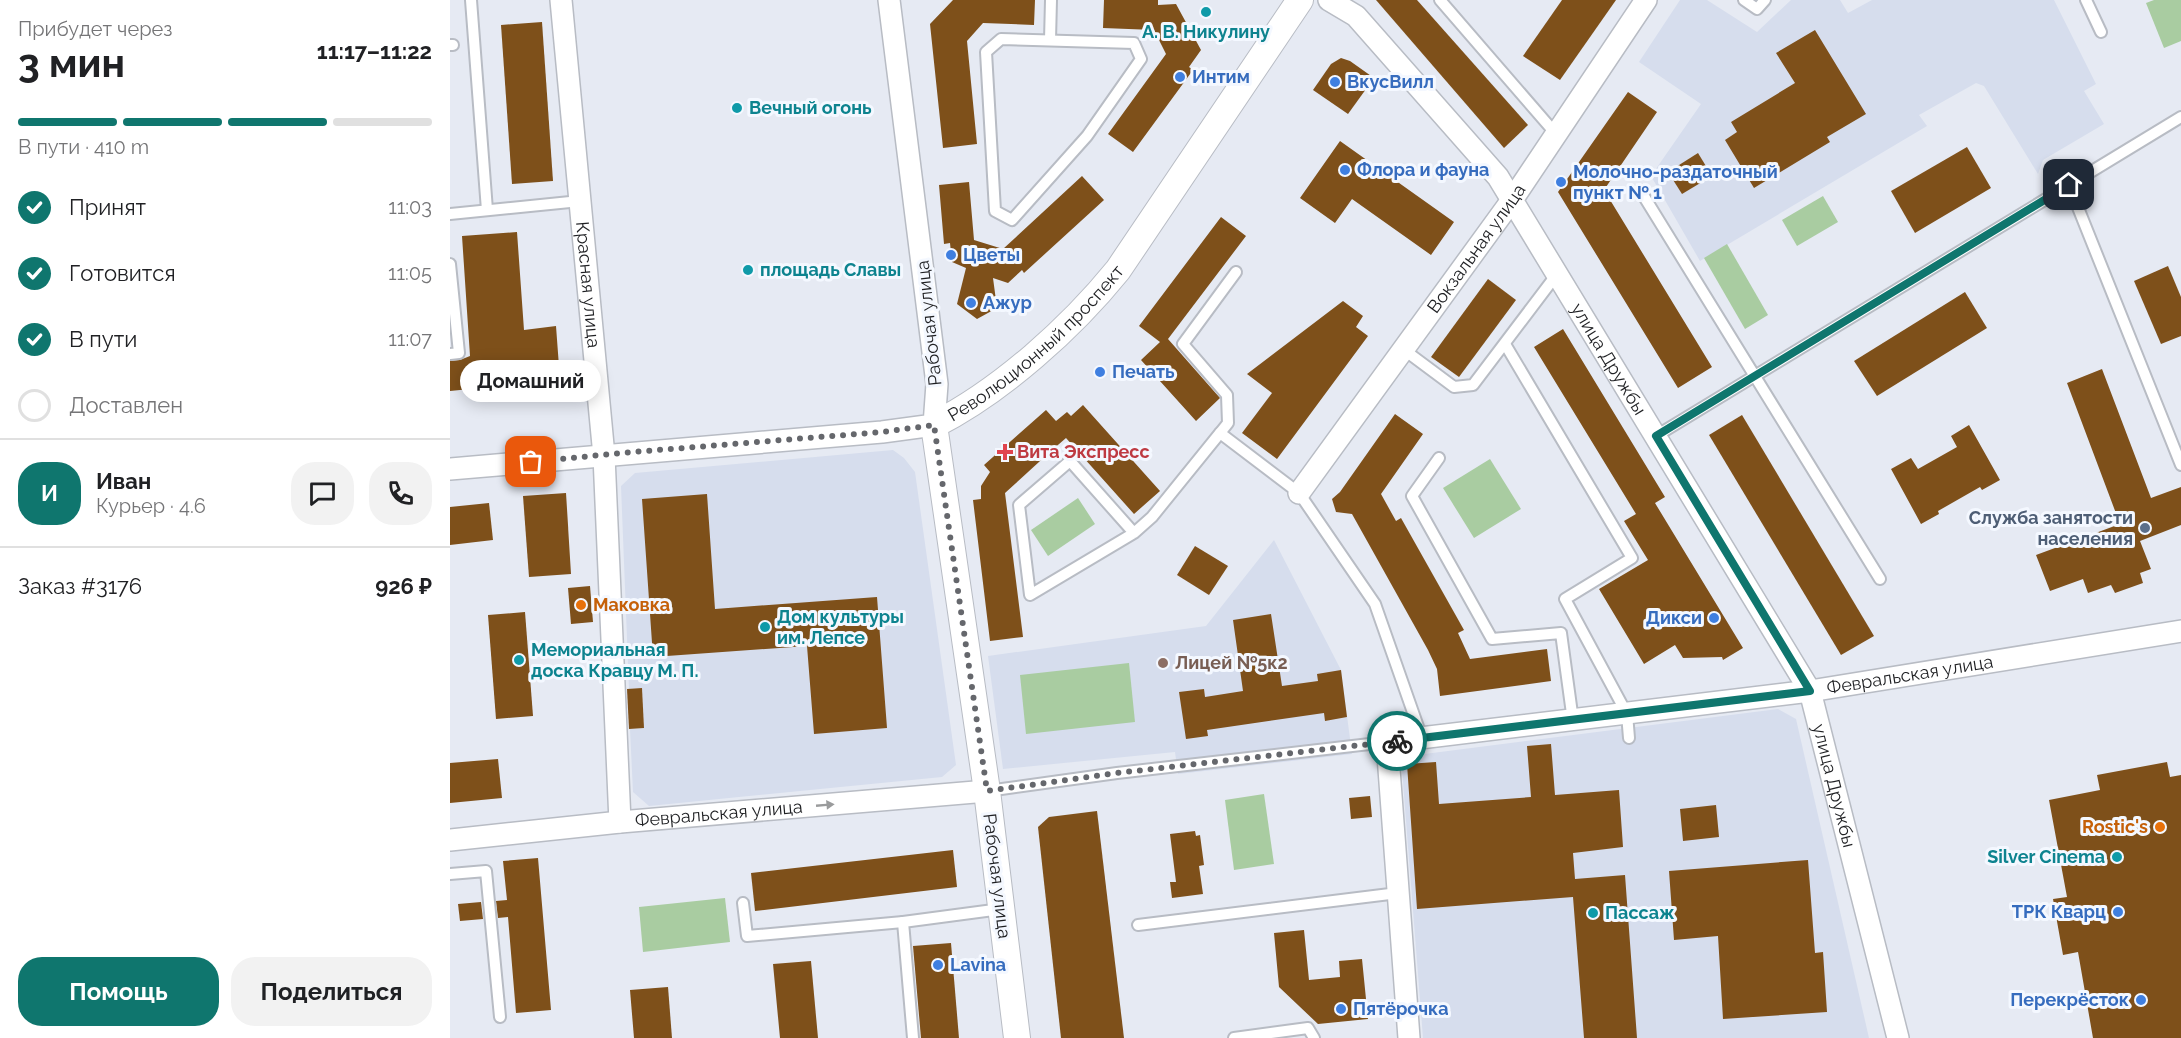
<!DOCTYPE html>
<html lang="ru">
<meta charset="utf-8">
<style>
:root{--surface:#fff;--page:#f2f2f2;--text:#202124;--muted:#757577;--line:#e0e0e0;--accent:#0f766e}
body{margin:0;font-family:Raleway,sans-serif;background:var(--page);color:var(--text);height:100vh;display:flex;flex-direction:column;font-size:22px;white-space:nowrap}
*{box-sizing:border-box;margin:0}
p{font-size:20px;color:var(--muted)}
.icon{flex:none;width:33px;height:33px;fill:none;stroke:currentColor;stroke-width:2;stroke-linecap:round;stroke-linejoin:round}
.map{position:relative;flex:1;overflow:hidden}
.side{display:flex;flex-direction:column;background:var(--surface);width:450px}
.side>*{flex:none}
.pin{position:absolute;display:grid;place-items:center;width:51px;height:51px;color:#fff;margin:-26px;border-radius:12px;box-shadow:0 3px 9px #0006}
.courier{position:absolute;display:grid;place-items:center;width:60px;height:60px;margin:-30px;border:4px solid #0f766e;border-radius:50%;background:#fff;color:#222;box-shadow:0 2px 8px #0007}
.bubble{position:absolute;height:42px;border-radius:21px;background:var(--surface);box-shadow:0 3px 15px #0003;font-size:20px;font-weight:700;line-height:42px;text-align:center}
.head em{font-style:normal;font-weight:700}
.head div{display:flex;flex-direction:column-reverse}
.head{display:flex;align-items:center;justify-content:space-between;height:102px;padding:0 18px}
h1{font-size:39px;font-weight:700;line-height:45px}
.bar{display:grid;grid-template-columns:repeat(4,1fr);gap:9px 6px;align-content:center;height:72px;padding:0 18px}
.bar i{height:8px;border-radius:4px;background:var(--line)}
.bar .on{background:var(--accent)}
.bar p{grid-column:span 4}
.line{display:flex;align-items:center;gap:15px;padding:0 18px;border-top:2px solid var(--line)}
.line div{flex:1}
.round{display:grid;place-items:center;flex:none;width:63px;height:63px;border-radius:24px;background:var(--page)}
ol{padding:0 18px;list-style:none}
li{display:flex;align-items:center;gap:18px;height:66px}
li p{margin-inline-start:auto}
li .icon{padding:6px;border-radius:50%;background:var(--accent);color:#fff;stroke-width:4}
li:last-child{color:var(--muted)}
li i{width:33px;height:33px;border:3px solid var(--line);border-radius:50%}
.cta{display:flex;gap:12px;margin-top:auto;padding:12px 18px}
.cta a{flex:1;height:69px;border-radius:24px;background:var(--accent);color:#fff;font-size:24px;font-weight:700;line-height:69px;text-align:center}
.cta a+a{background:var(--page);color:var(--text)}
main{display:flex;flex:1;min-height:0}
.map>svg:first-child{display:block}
.built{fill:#d6dded}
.green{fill:#a9cca1}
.building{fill:#7e501a}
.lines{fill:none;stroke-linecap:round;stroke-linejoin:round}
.service-casing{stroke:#b8bcc4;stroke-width:14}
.minor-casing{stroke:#b8bcc4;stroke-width:24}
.tertiary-casing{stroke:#b8bcc4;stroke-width:28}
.service{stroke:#fff;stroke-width:10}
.minor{stroke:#fff;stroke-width:21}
.tertiary{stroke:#fff;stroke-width:26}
.oneway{fill:#9a9b9c}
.done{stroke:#65676c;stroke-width:6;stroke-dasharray:0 10.8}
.route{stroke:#0f766e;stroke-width:8}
.culture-dot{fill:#0f9aa8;stroke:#f4f8ff;stroke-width:2}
.shop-dot{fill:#3f7fe0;stroke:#f4f8ff;stroke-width:2}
.health-dot{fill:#e0444e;stroke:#f4f8ff;stroke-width:2}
.service-dot{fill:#5c6f8a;stroke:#f4f8ff;stroke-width:2}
.food-dot{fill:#e8710a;stroke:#f4f8ff;stroke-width:2}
.education-dot{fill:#8d6e63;stroke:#f4f8ff;stroke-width:2}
.labels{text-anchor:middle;stroke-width:6;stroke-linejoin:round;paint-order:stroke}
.culture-label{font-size:18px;font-weight:bold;fill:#0d838f;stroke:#f4f8ff;text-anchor:start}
.shop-label{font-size:18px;font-weight:bold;fill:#366cbe;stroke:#f4f8ff;text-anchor:start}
.street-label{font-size:18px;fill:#1f2023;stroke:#f4f8ff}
.health-label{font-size:18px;font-weight:bold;fill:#be3a42;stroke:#f4f8ff;text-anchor:start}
.service-label{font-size:18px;font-weight:bold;fill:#4e5e75;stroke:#f4f8ff;text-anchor:end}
.food-label{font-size:18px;font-weight:bold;fill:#c56008;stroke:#f4f8ff;text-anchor:start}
.education-label{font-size:18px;font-weight:bold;fill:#785e54;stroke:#f4f8ff;text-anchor:start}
</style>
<main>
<section class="side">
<div class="head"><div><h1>3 мин</h1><p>Прибудет через</p></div><em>11:17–11:22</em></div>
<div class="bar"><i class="on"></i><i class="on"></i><i class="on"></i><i></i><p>В пути · 410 m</p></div>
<ol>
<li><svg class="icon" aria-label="check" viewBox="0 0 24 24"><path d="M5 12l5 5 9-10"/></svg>Принят<p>11:03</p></li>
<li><svg class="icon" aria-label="check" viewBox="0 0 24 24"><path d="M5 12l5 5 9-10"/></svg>Готовится<p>11:05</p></li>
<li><svg class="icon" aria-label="check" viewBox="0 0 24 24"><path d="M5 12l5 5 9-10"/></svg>В пути<p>11:07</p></li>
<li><i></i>Доставлен</li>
</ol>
<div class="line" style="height:108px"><b class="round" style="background:var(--accent);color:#fff">И</b><div><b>Иван</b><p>Курьер · 4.6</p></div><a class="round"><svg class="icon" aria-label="chat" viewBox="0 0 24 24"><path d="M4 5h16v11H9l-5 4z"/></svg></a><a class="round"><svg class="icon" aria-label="phone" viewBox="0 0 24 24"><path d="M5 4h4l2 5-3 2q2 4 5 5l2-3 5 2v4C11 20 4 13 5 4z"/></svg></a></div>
<div class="line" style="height:78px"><div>Заказ #3176</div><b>926 ₽</b></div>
<div class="cta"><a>Помощь</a><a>Поделиться</a></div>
</section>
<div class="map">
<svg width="1731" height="1038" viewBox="0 0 1731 1038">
<rect width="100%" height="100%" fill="#e6eaf3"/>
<g class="built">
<polygon points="1230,0 1257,0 1307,32 1341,0 1390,0 1398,13 1422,0 1604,0 1646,84 1634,91 1654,124 1593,160 1588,174 1534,86 1526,83 1469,115 1477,126 1250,261 1201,176 1251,104 1189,62"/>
<polygon points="443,450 454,458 465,472 506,765 492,777 199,806 183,792 180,729 194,728 192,688 179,689 171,486 185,473"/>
<polygon points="824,540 891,670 902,754 728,774 725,752 553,769 538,656 756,626"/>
<polygon points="1328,709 1346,719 1419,1038 973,1038 951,757"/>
</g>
<g class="green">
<polygon points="1704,0 1731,0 1731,41 1714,48 1696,3"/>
<polygon points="1373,196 1388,222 1347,246 1332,220"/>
<polygon points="1277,244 1318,315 1295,329 1254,258"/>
<polygon points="1040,459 1071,509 1024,538 993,488"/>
<polygon points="628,498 645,524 598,556 581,530"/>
<polygon points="679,663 685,722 576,734 570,675"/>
<polygon points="814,794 824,864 784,870 775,800"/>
<polygon points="275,898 280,942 193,952 189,907"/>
</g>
<g class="building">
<polygon points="503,0 585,0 584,25 533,23 517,41 527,144 493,148 480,24"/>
<polygon points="654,0 708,0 708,5 726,4 751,50 739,67 743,70 683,152 658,134 716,54 704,30 653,28"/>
<polygon points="926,0 967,0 1078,125 1054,148"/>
<polygon points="1112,0 1166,0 1110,80 1073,56"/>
<polygon points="92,22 103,181 62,184 51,25"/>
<polygon points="1365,30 1416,114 1377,137 1380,142 1304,188 1275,140 1287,132 1281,122 1345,83 1326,53"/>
<polygon points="891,58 900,61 924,78 898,114 863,90 881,64"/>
<polygon points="1178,92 1207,112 1154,190 1262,367 1228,388 1108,192"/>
<polygon points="890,141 1004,222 981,255 902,199 885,223 850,198"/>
<polygon points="1517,147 1541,188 1465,233 1441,191"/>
<polygon points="1248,153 1262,176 1232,194 1218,172"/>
<polygon points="632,176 654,200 574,273 572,270 558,283 543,278 547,308 527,319 507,304 516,268 502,262 500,243 494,244 489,185 519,182 524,240 553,249"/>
<polygon points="771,217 796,236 718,339 770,398 746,421 691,360 710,342 689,326"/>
<polygon points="67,232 74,330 106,326 110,380 0,391 0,361 10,360 20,356 12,236"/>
<polygon points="1718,266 1731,297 1731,336 1711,344 1684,281"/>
<polygon points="1038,279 1066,300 1009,377 981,357"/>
<polygon points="1515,292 1537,328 1427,396 1404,361"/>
<polygon points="893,301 913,316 906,327 918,336 827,459 792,433 822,393 797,374"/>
<polygon points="1113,329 1215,497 1205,503 1293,648 1273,660 1272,657 1233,658 1225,645 1194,664 1149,589 1198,560 1174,521 1186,514 1084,347"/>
<polygon points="1652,369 1701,498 1731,487 1731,525 1690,541 1701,569 1690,573 1693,583 1665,593 1661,585 1638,593 1633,579 1600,591 1586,555 1670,524 1617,383"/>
<polygon points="633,405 710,491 684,514 616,438 601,451 555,493 573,637 540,641 523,500 531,499 531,486 540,472 534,465 596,410 606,421 617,412 621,416"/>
<polygon points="945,414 973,434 931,494 946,521 951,518 1014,630 1008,633 1020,659 1097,649 1101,681 990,696 987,669 978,650 902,514 886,512 882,499 890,492"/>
<polygon points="1292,415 1424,636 1391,655 1259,435"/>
<polygon points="1519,425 1550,480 1532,490 1530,487 1488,511 1489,514 1471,524 1441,469 1461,458 1468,469 1507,447 1501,436"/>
<polygon points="116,493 121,574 79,577 73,496"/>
<polygon points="257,494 265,609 427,597 437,728 364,734 357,646 203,657 192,499"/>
<polygon points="39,503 43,540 0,545 0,507"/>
<polygon points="745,546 778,566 759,595 727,575"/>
<polygon points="140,586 143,622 121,624 118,588"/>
<polygon points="75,612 83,716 46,719 38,615"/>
<polygon points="821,614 832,686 868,681 867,674 891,670 897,717 875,721 874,713 757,730 758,736 736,739 729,692 754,689 755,697 793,691 783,620"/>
<polygon points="192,688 194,728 179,729 177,689"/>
<polygon points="1101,744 1105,795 1169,790 1173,847 1123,853 1125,879 1175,875 1187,1038 1134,1038 1123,897 967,909 957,764 986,762 989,804 1081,797 1077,746"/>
<polygon points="48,759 52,798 0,803 0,763"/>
<polygon points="1717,762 1720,777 1731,775 1731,1038 1643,1038 1628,952 1613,955 1603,899 1617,897 1599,800 1650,790 1647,775"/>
<polygon points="920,796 922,817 901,819 899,798"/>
<polygon points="1266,805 1269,837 1233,841 1230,809"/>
<polygon points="647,811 674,1038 611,1038 588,827 599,817"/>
<polygon points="745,831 746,836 750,835 754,865 749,866 753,894 722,898 720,882 726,882 720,834"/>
<polygon points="503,850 507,887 305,911 301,873"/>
<polygon points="88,858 101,1010 66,1013 58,917 48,918 46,901 57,900 53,861"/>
<polygon points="1358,860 1365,953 1373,952 1377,1012 1273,1019 1268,936 1224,940 1219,871"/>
<polygon points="31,902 33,919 10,921 8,904"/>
<polygon points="854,930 859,980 890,977 889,961 912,959 918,1019 868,1024 829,987 824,933"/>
<polygon points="501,943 509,1038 471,1038 463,946"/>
<polygon points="361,961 368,1038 330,1038 323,964"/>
<polygon points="218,987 222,1038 184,1038 180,990"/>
</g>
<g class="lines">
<g class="service-casing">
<g id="service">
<polyline points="21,0 37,210"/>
<polyline points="990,0 1106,134"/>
<polyline points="1294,0 1307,9 1315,0"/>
<polyline points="1636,0 1651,32"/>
<polygon points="551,39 684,43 691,59 637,136 562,220 545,211 536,52"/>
<polyline points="600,40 601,0"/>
<polyline points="0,45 3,45"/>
<polyline points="1619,185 1731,465"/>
<polyline points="1190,190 1430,579"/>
<polyline points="0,214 130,201"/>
<polyline points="0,264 9,353 0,354"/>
<polyline points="1055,344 1182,558 1115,599 1177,714 1179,738"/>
<polyline points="953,349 1004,387 1023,385 1107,274"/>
<polyline points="770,433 778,423 777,395 733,344 786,272"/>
<polyline points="1206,436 1731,117"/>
<polyline points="989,458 962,496 1042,639 1111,633 1123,721"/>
<polyline points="684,533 620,461 569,505 580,595 684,533 702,517 770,433 849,493 925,604 972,738"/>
<polyline points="537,791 667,773 937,742"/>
<polyline points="0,874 36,871 50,1017"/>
<polyline points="293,903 297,936 453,922"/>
<polyline points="688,925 948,893"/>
<polyline points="463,1038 453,922 551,909"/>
<polyline points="784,1038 858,1028 864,1038"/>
</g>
</g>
<g class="minor-casing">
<g id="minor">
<path id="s1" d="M111,0L154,456L170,822"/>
<path id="s2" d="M879,0L906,16L1048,177L1360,691L1448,1038"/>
<polyline points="0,469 432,432 484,425 487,384 439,0"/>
<path id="s3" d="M849,493L1062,200L1196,0"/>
<path id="s4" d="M0,840L170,822L537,791"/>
<path id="s5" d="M959,1038L937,742L1360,691L1731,631"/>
</g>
</g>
<g class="tertiary-casing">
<g id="tertiary">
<path id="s6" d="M567,1038L537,791L484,425C551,391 621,328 668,270L850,0"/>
</g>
</g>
<use href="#service" class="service"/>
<use href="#minor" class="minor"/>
<use href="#tertiary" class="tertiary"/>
</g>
<defs><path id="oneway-solid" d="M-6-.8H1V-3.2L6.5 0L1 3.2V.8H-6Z" transform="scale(1.5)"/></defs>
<use class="oneway" href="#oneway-solid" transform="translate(375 805) rotate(-5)"/>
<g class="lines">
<polyline class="done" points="81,462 171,453 432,432 484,425 537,791 667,773 947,741"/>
<polyline class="route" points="947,741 1360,691 1206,436 1619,185"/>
</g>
<g class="culture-dot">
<circle cx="756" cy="12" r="6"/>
<circle cx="287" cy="108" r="6"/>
<circle cx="298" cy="270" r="6"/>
<circle cx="315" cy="627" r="6"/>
<circle cx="69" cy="660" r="6"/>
<circle cx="1667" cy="857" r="6"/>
<circle cx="1143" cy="913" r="6"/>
</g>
<g class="shop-dot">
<circle cx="730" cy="77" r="6"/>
<circle cx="885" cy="82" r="6"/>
<circle cx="895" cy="170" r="6"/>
<circle cx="1111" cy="182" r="6"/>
<circle cx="501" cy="255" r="6"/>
<circle cx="521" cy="303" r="6"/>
<circle cx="650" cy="372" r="6"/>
<circle cx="1264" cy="618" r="6"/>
<circle cx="1668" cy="912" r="6"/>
<circle cx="488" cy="965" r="6"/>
<circle cx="1691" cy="1000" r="6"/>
<circle cx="891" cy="1009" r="6"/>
</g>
<path class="health-dot" d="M552 443h6v6h6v6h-6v6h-6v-6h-6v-6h6z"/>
<circle class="service-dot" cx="1695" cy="528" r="6"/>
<g class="food-dot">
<circle cx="131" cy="605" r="6"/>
<circle cx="1710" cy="827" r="6"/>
</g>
<circle class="education-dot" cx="713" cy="663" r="6"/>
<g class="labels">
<g class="culture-label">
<text x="756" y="38" text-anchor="middle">А. В. Никулину</text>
<text x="299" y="114">Вечный огонь</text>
<text x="310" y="276">площадь Славы</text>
<text x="327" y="623">Дом культуры<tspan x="327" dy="21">им. Лепсе</tspan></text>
<text x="81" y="656">Мемориальная<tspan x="81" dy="21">доска Кравцу М. П.</tspan></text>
<text x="1655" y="863" text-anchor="end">Silver Cinema</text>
<text x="1155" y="919">Пассаж</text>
</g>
<g class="shop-label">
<text x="742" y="83">Интим</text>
<text x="897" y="88">ВкусВилл</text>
<text x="907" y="176">Флора и фауна</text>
<text x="1123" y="178">Молочно-раздаточный<tspan x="1123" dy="21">пункт № 1</tspan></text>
<text x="513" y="261">Цветы</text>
<text x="533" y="309">Ажур</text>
<text x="662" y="378">Печать</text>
<text x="1252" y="624" text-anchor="end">Дикси</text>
<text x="1656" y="918" text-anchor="end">ТРК Кварц</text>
<text x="500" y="971">Lavina</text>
<text x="1679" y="1006" text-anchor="end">Перекрёсток</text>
<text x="903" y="1015">Пятёрочка</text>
</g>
<g class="street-label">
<text dy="6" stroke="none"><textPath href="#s3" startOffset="302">Вокзальная улица</textPath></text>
<text dy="6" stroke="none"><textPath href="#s1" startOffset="286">Красная улица</textPath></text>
<text transform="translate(479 323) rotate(-96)" y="6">Рабочая улица</text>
<text dy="6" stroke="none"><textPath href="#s6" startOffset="750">Революционный проспект</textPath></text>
<text dy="6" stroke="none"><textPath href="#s2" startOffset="459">улица Дружбы</textPath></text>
<text dy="6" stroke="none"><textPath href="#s5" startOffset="824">Февральская улица</textPath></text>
<text dy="6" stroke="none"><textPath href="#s2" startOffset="945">улица Дружбы</textPath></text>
<text dy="6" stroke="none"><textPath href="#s4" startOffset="270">Февральская улица</textPath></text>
<text transform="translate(547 876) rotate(83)" y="6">Рабочая улица</text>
</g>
<g class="health-label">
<text x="567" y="458">Вита Экспресс</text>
</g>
<g class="service-label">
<text x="1683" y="524">Служба занятости<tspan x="1683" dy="21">населения</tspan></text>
</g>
<g class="food-label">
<text x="143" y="611">Маковка</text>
<text x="1698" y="833" text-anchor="end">Rostic's</text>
</g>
<g class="education-label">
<text x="725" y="669">Лицей №5к2</text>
</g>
</g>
</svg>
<div class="pin" style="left:81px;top:462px;background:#ea580c"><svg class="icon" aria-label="bag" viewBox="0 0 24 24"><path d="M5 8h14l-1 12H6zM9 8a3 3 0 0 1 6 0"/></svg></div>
<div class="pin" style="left:1619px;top:185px;background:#1f2937"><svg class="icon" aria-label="home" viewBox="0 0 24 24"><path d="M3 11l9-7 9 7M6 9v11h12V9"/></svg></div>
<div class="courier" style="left:947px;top:741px"><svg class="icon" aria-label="bike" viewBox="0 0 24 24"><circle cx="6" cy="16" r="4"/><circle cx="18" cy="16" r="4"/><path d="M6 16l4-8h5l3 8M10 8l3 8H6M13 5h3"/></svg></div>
<div class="bubble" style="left:10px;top:360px;width:141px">Домашний</div>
</div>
</main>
